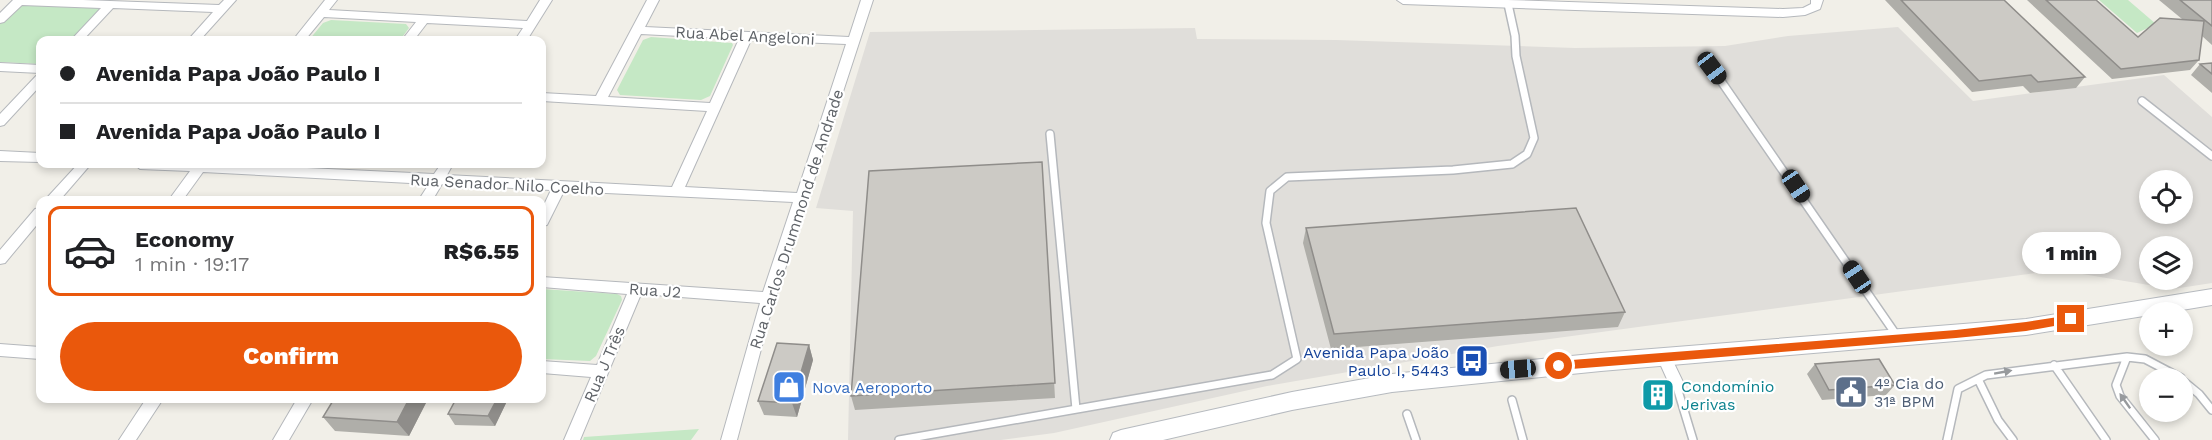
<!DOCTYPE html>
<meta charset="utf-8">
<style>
body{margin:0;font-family:"Work Sans",sans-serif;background:#f2f2f2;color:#202124;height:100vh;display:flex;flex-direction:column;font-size:22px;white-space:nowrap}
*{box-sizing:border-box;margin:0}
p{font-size:20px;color:#757577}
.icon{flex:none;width:33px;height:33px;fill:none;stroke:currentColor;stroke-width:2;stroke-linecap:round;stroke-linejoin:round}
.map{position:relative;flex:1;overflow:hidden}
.drawer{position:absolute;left:36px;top:196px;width:510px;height:207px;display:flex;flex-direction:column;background:#fff;border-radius:12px;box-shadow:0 3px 9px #0003}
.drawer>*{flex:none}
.top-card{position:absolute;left:36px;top:36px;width:510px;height:132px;border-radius:12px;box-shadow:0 3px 9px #0003;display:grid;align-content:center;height:132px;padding:0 24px;background:#fff}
.tools{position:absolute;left:2139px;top:170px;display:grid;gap:12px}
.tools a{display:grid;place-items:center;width:54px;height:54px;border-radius:50%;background:#fff;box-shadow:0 3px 9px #0003;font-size:30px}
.end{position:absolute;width:27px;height:27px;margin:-14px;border:8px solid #ea580c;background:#fff;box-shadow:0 0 0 3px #fff}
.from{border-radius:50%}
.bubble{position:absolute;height:42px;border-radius:21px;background:#fff;box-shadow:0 3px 9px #0003;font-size:20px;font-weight:800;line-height:42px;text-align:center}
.car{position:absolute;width:18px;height:36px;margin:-18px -9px;border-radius:8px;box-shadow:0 0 4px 2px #0007;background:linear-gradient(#222 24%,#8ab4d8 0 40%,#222 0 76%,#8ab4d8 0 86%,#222 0)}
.top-card b{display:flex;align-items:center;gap:21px;height:57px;font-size:22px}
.top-card b+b{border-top:2px solid #e0e0e0}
.top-card i{width:15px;height:15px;background:#202124}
ul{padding:10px 0 0;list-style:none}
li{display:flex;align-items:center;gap:18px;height:90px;margin:0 12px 9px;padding:0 12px;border:3px solid transparent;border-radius:12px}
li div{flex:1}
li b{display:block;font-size:22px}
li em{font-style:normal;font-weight:800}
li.active{border-color:#ea580c}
li>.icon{width:54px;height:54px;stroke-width:1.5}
.action{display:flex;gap:12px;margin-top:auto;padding:12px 24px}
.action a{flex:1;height:69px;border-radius:36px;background:#ea580c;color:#fff;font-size:24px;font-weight:800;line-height:69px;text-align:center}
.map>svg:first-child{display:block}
.industrial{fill:#e0deda;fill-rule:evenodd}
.green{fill:#c5e8c5}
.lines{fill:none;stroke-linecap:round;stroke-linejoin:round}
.service-casing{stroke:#b5b8bc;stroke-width:10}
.minor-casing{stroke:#b5b8bc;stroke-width:2}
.secondary-casing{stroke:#b6babf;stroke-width:2}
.service{stroke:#fff;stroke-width:7}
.minor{fill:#fff;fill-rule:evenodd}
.secondary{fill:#fff;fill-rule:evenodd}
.wall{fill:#afaea9}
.shaded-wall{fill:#8f8d8a}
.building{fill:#cccac5;stroke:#8f8d8a;stroke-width:1.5}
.oneway{fill:#979a9d}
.route{fill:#ea580c}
.labels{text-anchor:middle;stroke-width:4.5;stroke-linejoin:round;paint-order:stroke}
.street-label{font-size:16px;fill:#5f6368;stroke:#fff}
.transit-label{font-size:16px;fill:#164399;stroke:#fff;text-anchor:end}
.service-label{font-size:16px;fill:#4e5e75;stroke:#fff;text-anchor:start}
.culture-label{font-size:16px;fill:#0d838f;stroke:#fff;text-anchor:start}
.shop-label{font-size:16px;fill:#366cbe;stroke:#fff;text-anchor:start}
</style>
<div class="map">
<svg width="2212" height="440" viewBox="0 0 2212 440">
<rect width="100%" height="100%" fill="#f1efe8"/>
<path class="industrial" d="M1898,27L1973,101L2164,75L2212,117V283L2173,289L2058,270L1498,346L1267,386L1054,433L1001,440H848L853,211L816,208L870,32L1195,28L1197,39L1336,40L1575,48L1725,46L1788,36ZM2150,180H2182V213H2150ZM2150,246H2182V279H2150Z"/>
<path class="green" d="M2099,0H2128L2156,24L2137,33Z
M24,5L97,8L100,9L72,40H40V64L0,62V22L19,6Z
M331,20L406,24L409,28L400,40H309L323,23Z
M651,37L732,43L733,45L710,96L701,100L620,95L617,90L643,40Z
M542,289L617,294L621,296L622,300L596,356L590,361L542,359Z
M699,429L691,440H583L584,437Z"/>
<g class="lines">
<g class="service-casing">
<path id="service" d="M1712,68L1897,336
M2142,101L2212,156
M1050,134L1076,409
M2127,357L2116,385L2120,396L2155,440
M2054,365L2106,440
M1978,379L1998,420L2013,440
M2182,380L2199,394L2212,410
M1676,384L1693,440
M1512,400L1523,440
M1407,414L1416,440
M899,440L1272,375L1297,359L1266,223L1270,191L1287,177L1453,170L1512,164L1527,154L1534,138L1516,56L1515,36L1508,4
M1947,440L1958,389L1986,375L2127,357L2145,359L2181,378"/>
</g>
<g class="minor-casing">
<path id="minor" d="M13,0H83L219,5L224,0H236L200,40H188L213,12L113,8L83,40H71L101,8L22,5L4,22L0,23V13Z
M325,0H337L329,10L527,21L540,0H552L527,40H515L523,28L427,23L414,40H402L416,22L324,17L305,40H293Z
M647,0H659L645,27L849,37L861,0H873L770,315L737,440H721L760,303L641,294L580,440H564L591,377L542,373V361L597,365L627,294L542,287V277L763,292L793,202L564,191L547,225L542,226V209L551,190L442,184L432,201H418L429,184L203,172L182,201H168L190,171L140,169L134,164H221L434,174L441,164H453L447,175L672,187L707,111L542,101V93L596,96ZM641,34L739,39L710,103L608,97ZM751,40L846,44L797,193L685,187Z
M1397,0H1507L1783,9L1803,8L1811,4V0H1823L1820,9L1805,15L1783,17L1403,4Z
M0,63L40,65V73L0,71Z
M40,75V86L4,125L0,126V114L36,76Z
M0,151L40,153V162L0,161Z
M78,164H91L59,201H44Z
M40,208V221L5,263L0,264V250L35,209Z
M0,344L40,347V359L0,356Z
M1664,351L1669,353L1671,357L1684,384L1681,388L1676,390L1671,388L1657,357L1659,353Z
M146,399H163L136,440H119Z
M297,399H313L289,440H273Z"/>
</g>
<g class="secondary-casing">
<path id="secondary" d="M2212,289V305L2170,312H2150V315L2026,335L1601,371L1392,392L1292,410L1163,440H1110L1113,433L1121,430L1292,392L1392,374L1601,353L2026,319Z"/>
</g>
<use href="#service" class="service"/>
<use href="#minor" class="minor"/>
<use href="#secondary" class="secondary"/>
</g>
<path class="wall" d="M1885,0H2004L2085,77L2076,88L2030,93L2023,86L1972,92Z
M2027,0H2096L2138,37L2182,19L2159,0H2212V45L2202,36L2199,60L2190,70L2112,79Z
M2212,63V93L2191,75L2200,64Z
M1042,162L1055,398L855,410L851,396Z
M1306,228L1625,312L1618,327L1331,349L1303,243Z
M809,345L813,360L797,417L764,415L758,401Z
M1815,364L1895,385L1886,395L1822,400L1807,374Z
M334,399H428L409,436L335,431L323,417Z
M508,399L495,426L455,425L448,414Z"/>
<path class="shaded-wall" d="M809,345L813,360L797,417L792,403Z
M409,399H428L409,436L397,422Z
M497,399H508L495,426L488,416Z"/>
<path class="building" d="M1901,0H2004L2085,77L2038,82L2031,75L1979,81Z
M2046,0H2096L2138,37L2160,18L2204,21L2199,60L2121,69Z
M2180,0H2212V26Z
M2212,63V74L2200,64Z
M1042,162L1055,383L851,396L869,171Z
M1576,208L1625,312L1334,334L1306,228Z
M777,343L809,345L792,403L758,401Z
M1879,359L1895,385L1829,390L1815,364Z
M334,399H409L397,422L323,417Z
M456,399H497L488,416L448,414Z"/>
<defs><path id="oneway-solid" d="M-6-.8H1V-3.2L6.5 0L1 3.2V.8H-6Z" transform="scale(1.5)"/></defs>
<g class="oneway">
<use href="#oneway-solid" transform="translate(2003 372) rotate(-10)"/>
<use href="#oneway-solid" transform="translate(2125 401) rotate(-125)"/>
</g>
<path class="route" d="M2071,315L2076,319L2071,323L2026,331L1956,338L1559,370L1554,366L1559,361L1956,330L2026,322Z"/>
<defs>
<g id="bus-square" transform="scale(1.725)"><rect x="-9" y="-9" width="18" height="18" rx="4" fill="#1a4fb4" stroke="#fff"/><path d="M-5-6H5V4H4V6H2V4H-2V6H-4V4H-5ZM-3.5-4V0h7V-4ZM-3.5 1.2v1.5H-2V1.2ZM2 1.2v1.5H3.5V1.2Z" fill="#fff"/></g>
<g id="shop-square" transform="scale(1.725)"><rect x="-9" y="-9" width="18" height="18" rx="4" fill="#3f7fe0" stroke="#fff"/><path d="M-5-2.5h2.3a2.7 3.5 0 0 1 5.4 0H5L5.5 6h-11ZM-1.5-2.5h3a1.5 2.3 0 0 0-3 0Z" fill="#fff"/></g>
<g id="civic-square" transform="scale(1.725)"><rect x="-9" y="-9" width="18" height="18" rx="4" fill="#5c6f8a" stroke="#fff"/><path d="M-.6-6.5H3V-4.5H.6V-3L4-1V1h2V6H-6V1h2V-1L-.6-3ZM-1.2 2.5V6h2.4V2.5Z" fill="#fff"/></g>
<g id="building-square" transform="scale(1.725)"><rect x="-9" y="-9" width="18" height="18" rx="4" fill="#0f9aa8" stroke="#fff"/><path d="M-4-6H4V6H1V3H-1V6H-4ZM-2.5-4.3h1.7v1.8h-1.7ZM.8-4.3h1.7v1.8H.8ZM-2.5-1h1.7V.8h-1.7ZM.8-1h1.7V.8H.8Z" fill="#fff"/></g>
</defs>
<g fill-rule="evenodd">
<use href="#bus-square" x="1472" y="361"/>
<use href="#shop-square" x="789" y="387"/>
<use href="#civic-square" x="1851" y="392"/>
<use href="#building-square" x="1658" y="395"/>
</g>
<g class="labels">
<g class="street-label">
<text transform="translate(745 35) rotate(3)" y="6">Rua Abel Angeloni</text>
<text transform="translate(507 184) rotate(3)" y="6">Rua Senador Nilo Coelho</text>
<text transform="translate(796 219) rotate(-72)" y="6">Rua Carlos Drummond de Andrade</text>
<text transform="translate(655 290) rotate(4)" y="6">Rua J2</text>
<text transform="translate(604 364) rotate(-67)" y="6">Rua J Três</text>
</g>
<g class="transit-label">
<text x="1449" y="358">Avenida Papa João<tspan x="1449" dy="18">Paulo I, 5443</tspan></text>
</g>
<g class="service-label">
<text x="1874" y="389">4º Cia do<tspan x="1874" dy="18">31ª BPM</tspan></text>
</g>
<g class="culture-label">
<text x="1681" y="392">Condomínio<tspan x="1681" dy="18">Jerivas</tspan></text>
</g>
<g class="shop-label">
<text x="812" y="393">Nova Aeroporto</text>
</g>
</g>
</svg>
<div class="tools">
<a><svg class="icon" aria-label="locate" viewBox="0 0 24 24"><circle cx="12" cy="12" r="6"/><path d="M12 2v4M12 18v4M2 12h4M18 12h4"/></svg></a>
<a><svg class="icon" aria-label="layers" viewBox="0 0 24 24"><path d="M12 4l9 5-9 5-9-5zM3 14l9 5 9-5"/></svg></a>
<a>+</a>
<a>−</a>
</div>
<i class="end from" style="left:1559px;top:366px"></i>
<i class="end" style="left:2071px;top:319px"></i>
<div class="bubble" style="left:2022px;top:232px;width:99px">1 min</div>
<i class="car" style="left:1712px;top:68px;rotate:143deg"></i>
<i class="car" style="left:1796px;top:186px;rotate:146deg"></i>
<i class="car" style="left:1857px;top:277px;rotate:326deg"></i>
<i class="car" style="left:1518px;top:369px;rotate:265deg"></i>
<div class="top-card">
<b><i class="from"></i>Avenida Papa João Paulo I</b>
<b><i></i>Avenida Papa João Paulo I</b>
</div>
<section class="drawer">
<ul>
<li class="active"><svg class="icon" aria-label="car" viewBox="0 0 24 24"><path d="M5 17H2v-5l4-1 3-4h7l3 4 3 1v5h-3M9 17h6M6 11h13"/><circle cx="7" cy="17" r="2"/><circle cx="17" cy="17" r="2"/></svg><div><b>Economy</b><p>1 min · 19:17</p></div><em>R$6.55</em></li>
</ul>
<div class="action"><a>Confirm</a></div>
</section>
</div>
